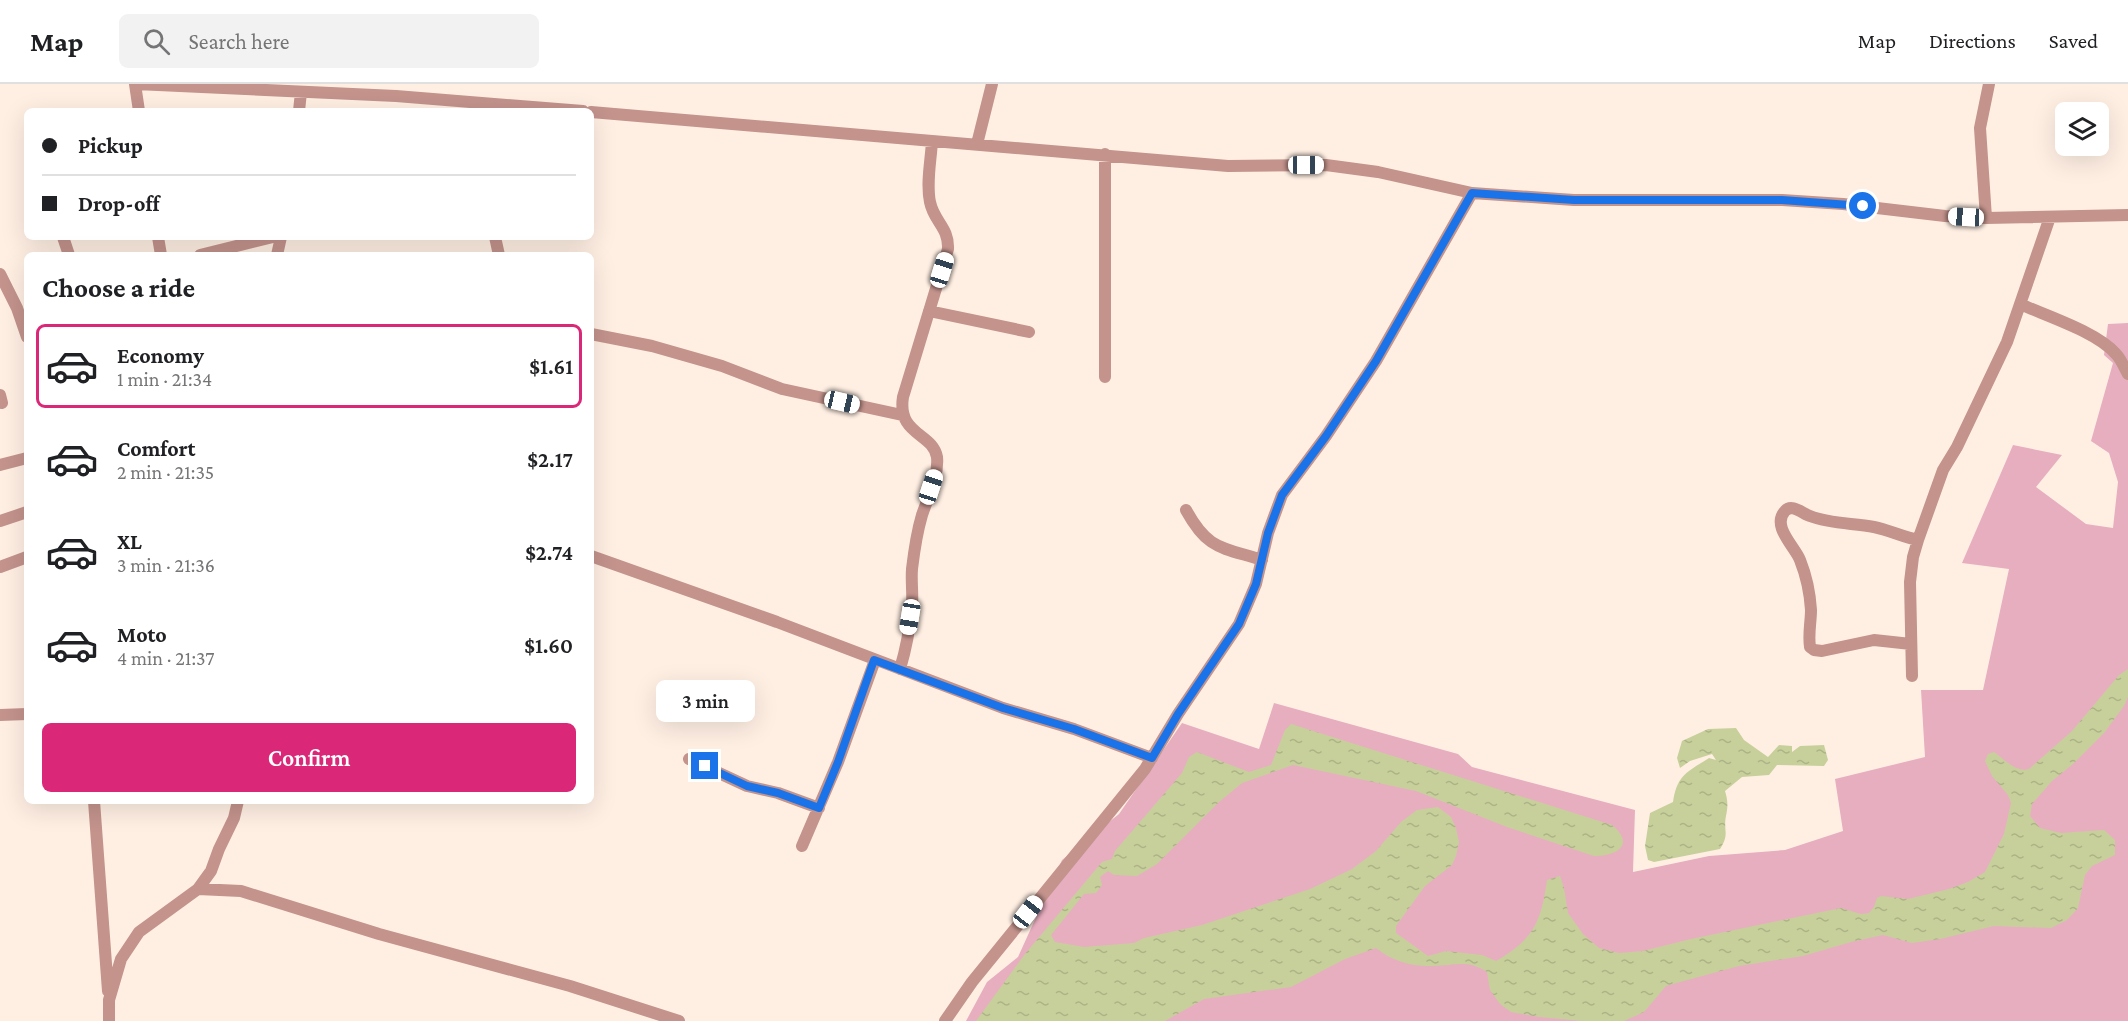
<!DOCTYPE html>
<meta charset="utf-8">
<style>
body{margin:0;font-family:"Crimson Pro",serif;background:#f2f2f2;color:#202124;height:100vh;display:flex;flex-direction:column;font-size:22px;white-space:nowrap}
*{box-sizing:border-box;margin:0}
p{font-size:20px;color:#757577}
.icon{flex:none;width:33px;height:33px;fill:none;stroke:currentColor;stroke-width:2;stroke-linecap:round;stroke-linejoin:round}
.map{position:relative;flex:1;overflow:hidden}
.drawer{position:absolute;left:24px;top:168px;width:570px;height:552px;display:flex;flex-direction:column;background:#fff;border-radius:9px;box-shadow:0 6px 24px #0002}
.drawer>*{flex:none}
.banner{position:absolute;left:24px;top:24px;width:570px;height:132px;border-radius:9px;box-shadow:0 6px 24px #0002;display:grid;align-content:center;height:132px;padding:0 18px;background:#fff}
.controls{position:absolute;left:2055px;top:18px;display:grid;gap:12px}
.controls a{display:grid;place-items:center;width:54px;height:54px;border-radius:9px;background:#fff;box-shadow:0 6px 24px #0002;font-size:30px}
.end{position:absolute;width:27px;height:27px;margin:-14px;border:8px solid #1a73e8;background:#fff;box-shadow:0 0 0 3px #fff}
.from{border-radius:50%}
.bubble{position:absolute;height:42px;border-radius:9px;background:#fff;box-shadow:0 6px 24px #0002;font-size:20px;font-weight:600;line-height:42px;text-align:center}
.car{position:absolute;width:18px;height:36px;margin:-18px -9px;border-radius:8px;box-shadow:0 0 4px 2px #0007;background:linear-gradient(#fff 24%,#345 0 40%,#fff 0 76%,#345 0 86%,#fff 0)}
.banner b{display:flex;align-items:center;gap:21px;height:57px;font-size:22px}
.banner b+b{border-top:2px solid #e0e0e0}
.banner i{width:15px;height:15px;background:#202124}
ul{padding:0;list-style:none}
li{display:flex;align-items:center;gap:18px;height:84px;margin:0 12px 9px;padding:0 6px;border:3px solid transparent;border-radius:9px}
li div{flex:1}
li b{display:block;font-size:22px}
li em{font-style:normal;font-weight:600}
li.on{border-color:#db2777}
li>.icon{width:54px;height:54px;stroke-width:1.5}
h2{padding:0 18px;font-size:27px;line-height:72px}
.action{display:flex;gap:12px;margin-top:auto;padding:12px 18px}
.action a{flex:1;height:69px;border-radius:9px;background:#db2777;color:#fff;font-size:24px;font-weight:600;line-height:69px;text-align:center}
header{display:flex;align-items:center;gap:36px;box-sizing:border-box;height:84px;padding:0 30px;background:#fff;border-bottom:2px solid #e0e0e0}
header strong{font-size:28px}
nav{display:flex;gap:33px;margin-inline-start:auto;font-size:21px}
.search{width:420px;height:54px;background:#f2f2f2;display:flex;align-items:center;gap:15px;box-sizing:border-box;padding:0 21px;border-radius:9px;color:#757577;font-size:22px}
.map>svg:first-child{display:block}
.green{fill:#e7aebf}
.water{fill:url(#water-ripples)}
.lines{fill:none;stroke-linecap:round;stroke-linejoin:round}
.minor{stroke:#c3938c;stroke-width:12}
.route{stroke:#1a73e8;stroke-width:8}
</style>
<header>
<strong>Map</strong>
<div class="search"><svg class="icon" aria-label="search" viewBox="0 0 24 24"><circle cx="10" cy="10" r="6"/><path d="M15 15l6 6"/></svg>Search here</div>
<nav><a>Map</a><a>Directions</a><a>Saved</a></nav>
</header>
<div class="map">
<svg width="2128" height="937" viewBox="0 0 2128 937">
<defs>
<pattern id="water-ripples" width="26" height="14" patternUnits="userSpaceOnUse" patternTransform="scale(1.5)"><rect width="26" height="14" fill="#c7d09b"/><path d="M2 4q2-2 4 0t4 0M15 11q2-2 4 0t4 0" fill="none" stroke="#acb386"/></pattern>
</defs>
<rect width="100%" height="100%" fill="#ffefe3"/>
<path class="green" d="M2128,239V937H966L987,898L1018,873L1062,776L1119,730L1182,639L1259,665L1274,619L1458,670L1472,683L1635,726L1633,788L1709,772L1785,766L1843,747L1835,695L1925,673L1921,606H1983L2009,485L1962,479L2013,361L2062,371L2036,403L2086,440L2113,444L2118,398L2109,369L2091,357L2113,279L2104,271L2108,240Z"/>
<path class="water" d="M2128,585V613L2124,622L2104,649L2073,680L2052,697L2032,720L2030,732L2040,744L2061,749L2104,746L2115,756V771L2092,782L2085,791L2078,824L2067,836L2051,844L1994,842L1940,855L1912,859L1883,851L1851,858L1803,872L1739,882L1680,898L1666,902L1644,928L1624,937H1583L1539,933L1511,928L1500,920L1490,906L1487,888C1467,875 1455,882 1433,882C1412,883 1392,877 1376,864L1345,875L1291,903L1204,915L1165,937H976L1025,870L1102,778L1112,775L1115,767L1182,689L1189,673L1197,668L1249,688L1271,681L1285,646L1291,640L1612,741C1635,760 1618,772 1594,772L1507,743L1416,707L1293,681L1242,699L1219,718L1157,780L1137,792L1114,791L1108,787L1100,793L1102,801L1096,809L1084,810L1051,851L1055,858L1084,863L1134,859L1144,854L1202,841L1310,805L1352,785L1376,767L1401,738L1417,726L1438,723L1451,733L1456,744L1459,758L1456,772L1452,781L1425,802L1396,842V849L1428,872L1446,867L1482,871L1496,877C1534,855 1541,838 1547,796L1560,792L1564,804L1568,829L1583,850L1599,864L1619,869L1643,867L1691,855L1841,824L1861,830L1869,829L1874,823L1877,814L1881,812L1908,815L1949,805L1968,798L1985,788L2004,750L2011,719L2008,711L1992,692L1985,677L1988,670L1994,668C2004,675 2016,689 2029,685L2072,647L2119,591Z
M1736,644L1744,656L1768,673L1779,661L1792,662V668L1800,662L1824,661L1828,676L1824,682L1777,681L1769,691L1742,693L1725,707C1728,717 1728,722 1726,732C1723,747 1730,750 1720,765L1654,778L1648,776L1645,762L1650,729L1673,718C1677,691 1687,688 1709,674L1716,676L1712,670L1690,677L1680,684L1677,674L1682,657L1708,645Z"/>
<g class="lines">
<path class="minor" d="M135,0L139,27
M136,0L396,12L583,27
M299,27L301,8
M591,28L1228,82L1326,81L1378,88L1472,109L1574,116H1782L1843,120L1945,132L1986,134L2128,131
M977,60L992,0
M1986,134L1980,44L1989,0
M63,153L69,171
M158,153L161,171
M495,153L499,171
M200,171L273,153
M277,171L281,153
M0,190L17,224L27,253
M2020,220C2047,232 2097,248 2116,270C2121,275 2124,283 2128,290
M929,227L1029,248
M591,250L652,262L722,282L782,305L902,331
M1105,293V70
M0,311L2,319
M0,381L27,374
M1186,426C1208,466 1221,463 1262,476
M0,437L27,428
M591,472L777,538L1003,624L1074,645L1152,674
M0,483L27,473
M1911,560L1874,556L1822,567L1814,566L1810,563C1808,550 1811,538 1811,526C1810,510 1806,491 1800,476C1795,463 1771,442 1785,427C1792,419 1803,430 1810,432C1830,440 1853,439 1874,443C1889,446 1903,453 1918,456
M900,585C906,565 910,543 912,522C913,510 911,497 912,485C914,468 917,448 922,431C928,413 939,392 937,373C933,349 897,351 903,313L948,165C949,143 934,138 930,118C926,99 931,76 932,57
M1912,592L1910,498L1913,473L1918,456L1943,386L1957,363L2007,258L2050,133
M0,631L27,630
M689,675L747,702L778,709L819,724
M94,717L108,907
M802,762L838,678L875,576
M198,805L211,787L219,765L234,734L238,717
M109,937V916L121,875L139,848L198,805L241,807L379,850L570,902L679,937
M945,937L972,898L1145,685L1178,630L1239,540L1256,500L1268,449L1282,411L1326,352L1376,277L1472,109"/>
</g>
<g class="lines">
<path class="route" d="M705,682L747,702L778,709L819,724L838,678L874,576L1003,624L1074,645L1152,674L1178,630L1239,540L1256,500L1268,449L1282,411L1326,352L1376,277L1472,109L1574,116H1782L1863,122"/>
</g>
</svg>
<div class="controls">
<a><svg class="icon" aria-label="layers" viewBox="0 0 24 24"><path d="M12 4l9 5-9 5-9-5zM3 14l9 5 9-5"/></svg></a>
</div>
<i class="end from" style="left:1863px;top:122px"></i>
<i class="end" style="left:705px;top:682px"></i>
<div class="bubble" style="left:656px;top:596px;width:99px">3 min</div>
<i class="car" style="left:1306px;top:81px;rotate:90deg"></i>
<i class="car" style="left:1966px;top:133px;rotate:273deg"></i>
<i class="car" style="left:942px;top:186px;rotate:17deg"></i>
<i class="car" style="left:842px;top:318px;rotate:103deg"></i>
<i class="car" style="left:931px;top:403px;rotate:18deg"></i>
<i class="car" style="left:910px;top:533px;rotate:189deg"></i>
<i class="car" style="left:1028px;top:828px;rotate:38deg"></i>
<div class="banner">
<b><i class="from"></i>Pickup</b>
<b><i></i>Drop-off</b>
</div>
<section class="drawer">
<h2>Choose a ride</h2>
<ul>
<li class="on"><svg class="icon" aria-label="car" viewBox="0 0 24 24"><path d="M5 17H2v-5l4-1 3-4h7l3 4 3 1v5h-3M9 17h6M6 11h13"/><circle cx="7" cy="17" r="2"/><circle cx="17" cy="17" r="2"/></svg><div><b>Economy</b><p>1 min · 21:34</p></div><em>$1.61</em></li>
<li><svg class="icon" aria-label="car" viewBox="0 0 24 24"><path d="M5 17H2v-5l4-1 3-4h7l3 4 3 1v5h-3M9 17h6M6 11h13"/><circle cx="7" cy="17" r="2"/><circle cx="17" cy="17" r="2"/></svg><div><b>Comfort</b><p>2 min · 21:35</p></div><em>$2.17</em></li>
<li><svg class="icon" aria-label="car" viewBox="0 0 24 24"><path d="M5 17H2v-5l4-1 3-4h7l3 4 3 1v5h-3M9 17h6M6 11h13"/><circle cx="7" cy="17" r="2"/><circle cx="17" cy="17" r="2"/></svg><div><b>XL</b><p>3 min · 21:36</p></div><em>$2.74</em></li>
<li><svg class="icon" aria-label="car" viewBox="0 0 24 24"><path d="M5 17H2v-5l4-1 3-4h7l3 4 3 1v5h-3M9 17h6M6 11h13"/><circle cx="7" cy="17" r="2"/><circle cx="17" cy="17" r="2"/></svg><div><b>Moto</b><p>4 min · 21:37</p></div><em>$1.60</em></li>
</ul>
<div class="action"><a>Confirm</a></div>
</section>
</div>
